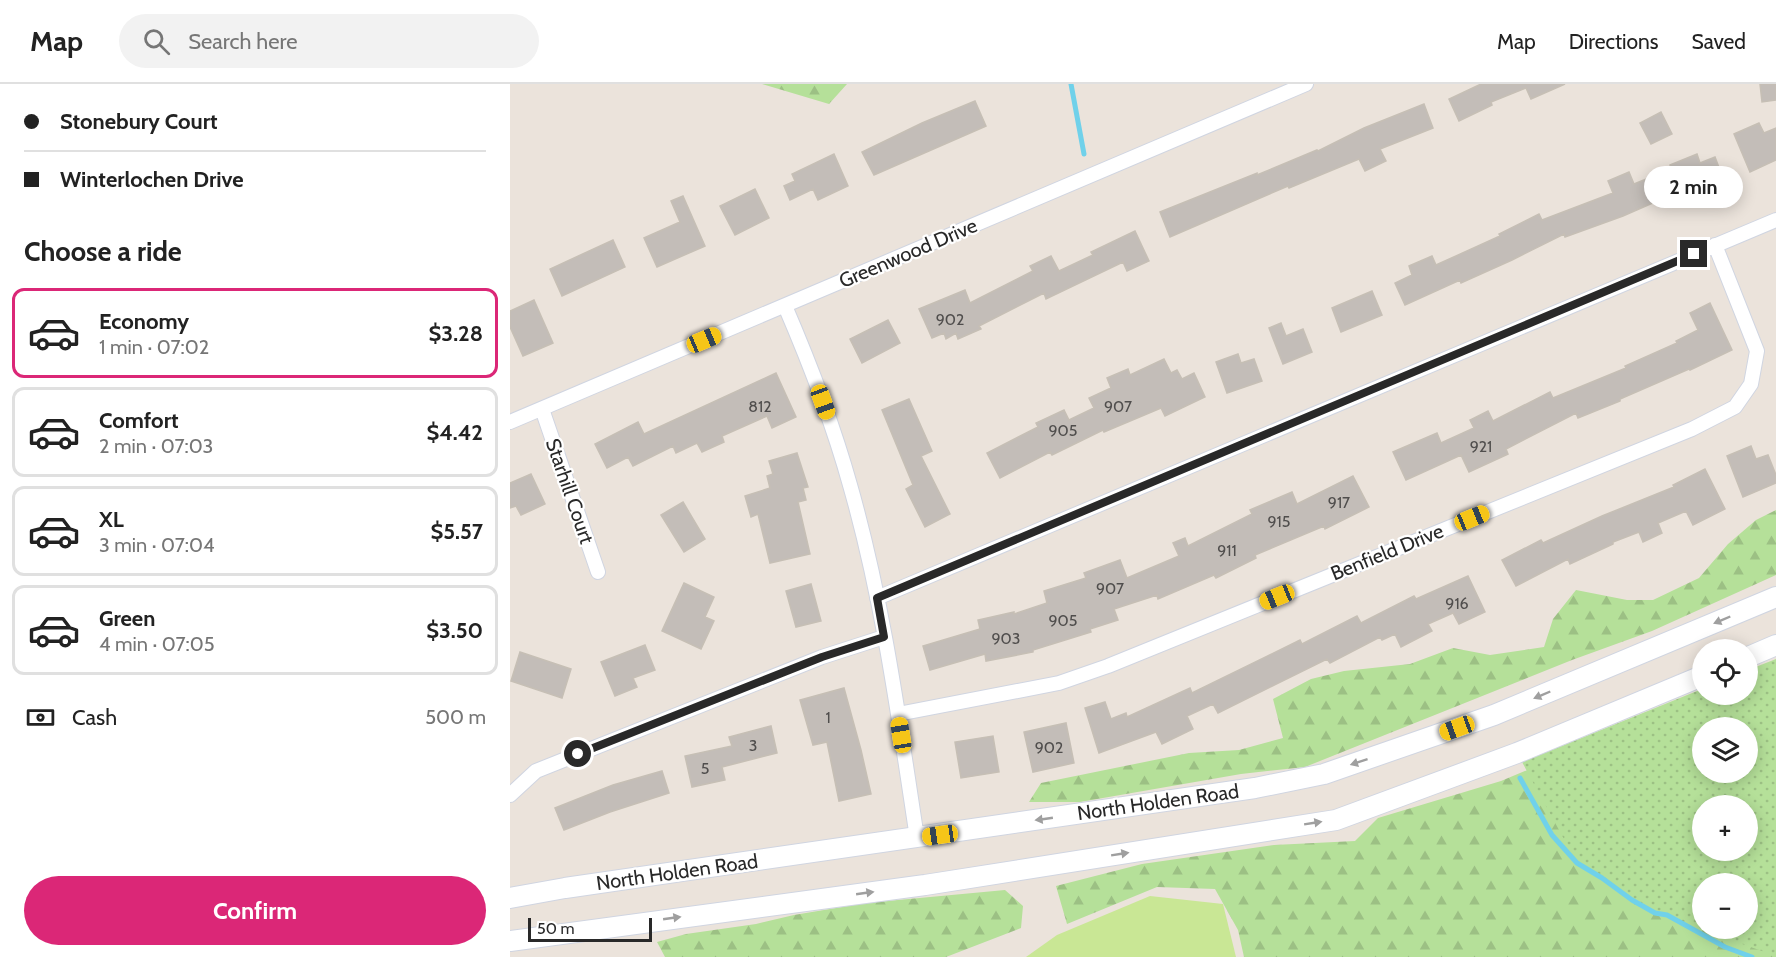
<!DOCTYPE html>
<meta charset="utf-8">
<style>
body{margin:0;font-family:Cabin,sans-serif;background:#f2f2f2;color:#222;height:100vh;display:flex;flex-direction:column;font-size:22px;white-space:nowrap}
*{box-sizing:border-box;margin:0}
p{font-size:20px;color:#767676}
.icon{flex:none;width:33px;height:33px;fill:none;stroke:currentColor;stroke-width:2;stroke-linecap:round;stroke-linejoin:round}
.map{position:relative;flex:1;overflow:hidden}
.drawer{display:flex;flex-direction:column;background:#fff;width:510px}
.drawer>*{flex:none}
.banner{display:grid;align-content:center;height:132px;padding:0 24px;background:#fff}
.fabs{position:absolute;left:1182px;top:555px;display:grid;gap:12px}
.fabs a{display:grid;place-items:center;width:66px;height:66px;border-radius:50%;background:#fff;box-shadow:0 3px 15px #0003;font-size:30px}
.scale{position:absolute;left:18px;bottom:15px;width:124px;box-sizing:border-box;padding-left:6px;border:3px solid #292929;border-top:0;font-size:16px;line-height:21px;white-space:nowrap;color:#292929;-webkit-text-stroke:4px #fff;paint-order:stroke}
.end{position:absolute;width:27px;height:27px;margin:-14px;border:8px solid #292929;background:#fff;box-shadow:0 0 0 3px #fff}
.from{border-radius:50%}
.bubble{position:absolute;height:42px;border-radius:21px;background:#fff;box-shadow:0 3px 15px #0003;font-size:20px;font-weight:700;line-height:42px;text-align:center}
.car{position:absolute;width:18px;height:36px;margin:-18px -9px;border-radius:8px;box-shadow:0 0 4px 2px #0007;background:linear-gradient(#f5c518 24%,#345 0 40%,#f5c518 0 76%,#345 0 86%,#f5c518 0)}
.banner b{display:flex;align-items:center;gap:21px;height:57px;font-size:22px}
.banner b+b{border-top:2px solid #e0e0e0}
.banner i{width:15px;height:15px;background:#222}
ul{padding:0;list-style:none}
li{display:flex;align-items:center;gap:18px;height:90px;margin:0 12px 9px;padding:0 12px;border:3px solid #e0e0e0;border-radius:12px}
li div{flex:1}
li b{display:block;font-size:22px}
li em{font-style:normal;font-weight:700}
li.active{border-color:#db2777}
li>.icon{width:54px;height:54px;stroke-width:1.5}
h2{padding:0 24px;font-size:27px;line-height:72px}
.pay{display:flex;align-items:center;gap:15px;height:66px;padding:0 24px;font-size:22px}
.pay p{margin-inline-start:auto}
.button{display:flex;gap:12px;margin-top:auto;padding:12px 24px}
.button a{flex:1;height:69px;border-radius:36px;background:#db2777;color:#fff;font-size:24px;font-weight:700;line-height:69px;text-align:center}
header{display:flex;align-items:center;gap:36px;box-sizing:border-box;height:84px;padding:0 30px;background:#fff;border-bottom:2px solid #e0e0e0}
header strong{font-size:28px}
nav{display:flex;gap:33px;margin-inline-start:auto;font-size:21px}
.search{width:420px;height:54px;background:#f2f2f2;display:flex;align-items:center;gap:15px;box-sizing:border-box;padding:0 21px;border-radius:33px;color:#767676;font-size:22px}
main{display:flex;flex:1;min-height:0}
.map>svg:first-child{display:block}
.forest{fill:url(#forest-firs)}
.park{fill:url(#park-dots);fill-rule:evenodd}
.pitch{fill:#c9e795}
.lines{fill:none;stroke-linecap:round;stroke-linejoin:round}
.stream{stroke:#70d1ea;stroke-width:5}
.building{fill:#c3bdb8;stroke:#c6bfb5;stroke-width:1.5}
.minor-casing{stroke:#d0d5e1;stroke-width:16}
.secondary-casing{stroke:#d0d5e1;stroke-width:22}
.minor{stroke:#fff;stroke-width:14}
.secondary{stroke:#fff;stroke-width:20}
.oneway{fill:#9f9f9f}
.route{stroke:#292929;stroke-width:8}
.labels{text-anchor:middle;stroke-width:4.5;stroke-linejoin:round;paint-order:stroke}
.number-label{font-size:16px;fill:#504e4d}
.street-label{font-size:20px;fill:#292929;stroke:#fff}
</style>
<header>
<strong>Map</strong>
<div class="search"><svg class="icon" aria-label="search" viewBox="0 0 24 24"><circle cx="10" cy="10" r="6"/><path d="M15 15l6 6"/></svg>Search here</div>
<nav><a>Map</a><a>Directions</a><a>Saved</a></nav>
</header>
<main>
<section class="drawer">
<div class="banner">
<b><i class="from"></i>Stonebury Court</b>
<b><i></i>Winterlochen Drive</b>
</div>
<h2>Choose a ride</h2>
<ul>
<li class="active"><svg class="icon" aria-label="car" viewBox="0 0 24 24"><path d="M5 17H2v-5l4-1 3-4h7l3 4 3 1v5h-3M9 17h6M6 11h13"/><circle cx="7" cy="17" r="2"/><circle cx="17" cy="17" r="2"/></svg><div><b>Economy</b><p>1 min · 07:02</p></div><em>$3.28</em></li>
<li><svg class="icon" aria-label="car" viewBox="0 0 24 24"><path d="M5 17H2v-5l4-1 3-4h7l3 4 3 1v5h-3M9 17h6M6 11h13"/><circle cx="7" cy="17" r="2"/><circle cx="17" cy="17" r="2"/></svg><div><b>Comfort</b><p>2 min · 07:03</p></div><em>$4.42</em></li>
<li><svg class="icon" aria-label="car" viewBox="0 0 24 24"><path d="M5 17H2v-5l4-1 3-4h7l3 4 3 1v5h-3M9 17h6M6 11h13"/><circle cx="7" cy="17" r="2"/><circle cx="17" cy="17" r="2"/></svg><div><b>XL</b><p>3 min · 07:04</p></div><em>$5.57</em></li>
<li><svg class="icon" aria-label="car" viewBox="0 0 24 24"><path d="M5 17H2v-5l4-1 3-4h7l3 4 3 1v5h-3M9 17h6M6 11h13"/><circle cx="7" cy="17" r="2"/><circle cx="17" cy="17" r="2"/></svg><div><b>Green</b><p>4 min · 07:05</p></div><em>$3.50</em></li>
</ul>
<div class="pay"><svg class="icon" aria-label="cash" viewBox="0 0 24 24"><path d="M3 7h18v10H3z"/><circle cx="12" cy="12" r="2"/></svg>Cash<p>500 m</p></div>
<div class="button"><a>Confirm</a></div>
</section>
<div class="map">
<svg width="1266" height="873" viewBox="0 0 1266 873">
<defs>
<pattern id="forest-firs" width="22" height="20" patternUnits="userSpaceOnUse" patternTransform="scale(1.5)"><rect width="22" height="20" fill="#b5e099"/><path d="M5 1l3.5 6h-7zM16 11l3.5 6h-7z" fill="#9cc084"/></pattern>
<pattern id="park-dots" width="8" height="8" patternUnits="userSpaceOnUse" patternTransform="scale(1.5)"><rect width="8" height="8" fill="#b5e099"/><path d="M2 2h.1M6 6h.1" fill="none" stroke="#9cc084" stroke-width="1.8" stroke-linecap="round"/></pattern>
</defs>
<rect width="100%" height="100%" fill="#ebe3db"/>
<path class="forest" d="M252,0H337L319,20Z
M1266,426V491L1142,547L1062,576L795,683L731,690L570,718H519L531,699L679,669L729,666L773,654L763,615L801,595L834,587L900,580L943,564L980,571L1034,563L1043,535L1066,506L1117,516H1143L1189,494L1218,460L1246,436Z
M1101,651L1192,800V844H1238L1266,824V873H734L728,846L705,805L647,803L557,840L546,802L632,780L764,761L845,757L868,734L991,697Z
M495,806L513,822L511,844L436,873H155L147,858L176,850L246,840L284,831L356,819Z"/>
<path class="park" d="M1266,575V872L1145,829L1067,779L1012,678L1192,605V610H1238V586ZM1192,644H1238V688H1192ZM1192,722H1238V766H1192ZM1192,800H1238V844H1192Z"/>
<path class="pitch" d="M640,812L713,820L726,873H516L547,851Z"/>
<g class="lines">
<path class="stream" d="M561,0L574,70
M1010,694L1042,751L1067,779L1092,794L1122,816L1145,829L1157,831L1215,863L1242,873"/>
</g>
<path class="building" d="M971,0H1055L1021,15L1016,4L981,18L982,21L949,37L939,15Z
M1250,0H1266V16L1252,18Z
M465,17L476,42L364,91L352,68L412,39Z
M914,20L923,44L870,65L876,77L855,87L849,75L779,104L778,102L660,153L650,128L747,89V91L807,66L808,67L854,44Z
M1151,28L1162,50L1141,60L1130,39Z
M1249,39L1254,49L1266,44V76L1240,88L1224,50Z
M324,70L338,102L308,116L303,105L280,116L274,102L285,97L282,90Z
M1187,70L1190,79L1205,73L1213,94L1170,110V107L1113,132L1055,153L1054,150L1002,176L951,199L950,196L895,221L885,199L902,191L899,182L922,172L926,181L990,152L989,150L1029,130L1032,136L1103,109L1098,97L1119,88L1124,100L1161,85L1160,81Z
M245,105L259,134L225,151L210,122Z
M173,112L195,162L147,183L134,154L170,138L161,117Z
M625,147L639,177L617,187L613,178L536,215L534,209L469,242L471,245L448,255L446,249L436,255L434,249L422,254L409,225L455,206L460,219L523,187L520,182L541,172L549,187L583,171L581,168Z
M103,156L115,183L52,212L40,185Z
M862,207L872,231L831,248L822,224Z
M24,216L43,259L13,272L0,243V227Z
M1200,219L1222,266L1180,286L1179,285L1110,315V317L1068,334L1066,329L996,365L998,370L959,388L951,371L896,396L883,368L927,349L931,359L964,344L960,336L978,327L983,337L1040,308L1043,314L1116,284L1115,282L1167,259L1166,257L1188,246L1180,229Z
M378,236L390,259L352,279L340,255Z
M771,239L776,252L793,245L802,268L773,280L759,244Z
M728,270L731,279L744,275L752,297L717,309L706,278Z
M654,275L661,289L667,286L672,295L684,289L695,313L655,332L651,324L594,348L593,346L542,371L540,368L490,394L477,369L528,343L526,339L554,326L559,336L584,324L579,314L601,304L597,294L618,285L620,291Z
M266,289L286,333L262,344L257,332L212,352L214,358L192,368L187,359L166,369L163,362L123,382L118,373L97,384L85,360L128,338L134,350Z
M399,315L422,367L411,372L440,430L415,443L396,405L403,401L372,326Z
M1241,362L1246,375L1258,371L1266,391V399L1233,413L1217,372Z
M287,369L298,403L293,404L296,416L288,418L300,470L260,479L248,430L241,433L235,412L260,404L257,392L263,390L259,377Z
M1195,385L1215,425L1183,441L1176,427L1148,439L1152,449L1133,458L1129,448L1103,458V460L1060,480L1058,475L1006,502L992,476L1031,456L1033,459L1092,432L1164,403L1163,401Z
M21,390L35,420L11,431L6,422L0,424V399Z
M843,392L859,423L815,445L814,442L745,471L746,474L706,494L704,491L648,515L647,511L604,525L608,536L580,545L581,548L523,566V568L476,577L475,570L420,586L413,562L470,545L468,536L504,528V530L537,519L534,507L576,494L574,489L610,476L617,494L669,472L663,459L675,454L678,462L742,430L740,426L782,408L787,420Z
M173,418L195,455L174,468L151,431Z
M958,492L975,528L949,540L943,529L918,540L922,547L891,563L885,550L872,556L870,553L820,579L817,575L708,629L703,620L677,632L683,645L652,660L646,648L589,669L575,624L595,618L601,635L616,629L617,633L680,604L682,609L790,556L792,560L847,532L851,539L904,512L906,515Z
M174,499L204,513L195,533L204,537L191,565L152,547Z
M301,500L311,537L286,543L276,507Z
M135,561L145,586L123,594L127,603L105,612L91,578Z
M10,568L61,585L52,614L1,597Z
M334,604L351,666L361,710L329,717L317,658L303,661L290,616Z
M556,639L564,679L523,688L514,648Z
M261,642L267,669L212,683L215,696L182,703L175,672L222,662L219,653Z
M483,652L489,688L451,694L445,658Z
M152,687L159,709L100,728L54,746L45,724L103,701Z"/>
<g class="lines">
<g class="minor-casing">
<path id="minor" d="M275,222C300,280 323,340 340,401C373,516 389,636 407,754
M32,325L88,488
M0,338L796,0
M367,514L1266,136
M388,630L549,599L598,582L1182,345L1225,323L1241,300L1247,267L1205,161
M0,711L26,687L312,573L374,553"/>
</g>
<g class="secondary-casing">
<path id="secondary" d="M1238,573L1266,561
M0,814L55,804L745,704L814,690L984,631L1266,513
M0,857L415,801L826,736L1007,669L1192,592"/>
</g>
<use href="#minor" class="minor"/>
<use href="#secondary" class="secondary"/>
</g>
<defs><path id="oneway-solid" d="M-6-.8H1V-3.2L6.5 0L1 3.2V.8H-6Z" transform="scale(1.5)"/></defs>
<g class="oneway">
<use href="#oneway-solid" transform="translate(1212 536) rotate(157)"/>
<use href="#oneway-solid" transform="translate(1032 611) rotate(157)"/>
<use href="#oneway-solid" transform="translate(849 678) rotate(162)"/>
<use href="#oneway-solid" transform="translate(534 735) rotate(172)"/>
<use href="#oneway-solid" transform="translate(803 739) rotate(-9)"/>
<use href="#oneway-solid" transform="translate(610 770) rotate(-9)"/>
<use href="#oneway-solid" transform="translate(355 809) rotate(-8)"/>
<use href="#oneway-solid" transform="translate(162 834) rotate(-8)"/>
</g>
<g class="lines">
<path class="route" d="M68,670L312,573L374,553L367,514L1184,170"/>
</g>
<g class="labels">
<g class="number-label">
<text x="440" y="241">902</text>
<text x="250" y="328">812</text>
<text x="608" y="328">907</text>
<text x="553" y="352">905</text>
<text x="971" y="368">921</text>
<text x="829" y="424">917</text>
<text x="769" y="443">915</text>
<text x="717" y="472">911</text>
<text x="600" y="510">907</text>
<text x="947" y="525">916</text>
<text x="553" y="542">905</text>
<text x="496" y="560">903</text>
<text x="318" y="639">1</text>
<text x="243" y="667">3</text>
<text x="539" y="669">902</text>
<text x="195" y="690">5</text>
</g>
<g class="street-label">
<text transform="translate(398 169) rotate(-23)" y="7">Greenwood Drive</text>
<text transform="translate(60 407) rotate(71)" y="7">Starhill Court</text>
<text transform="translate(877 468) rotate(-22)" y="7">Benfield Drive</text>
<text transform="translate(648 718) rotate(-8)" y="7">North Holden Road</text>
<text transform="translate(167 788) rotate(-8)" y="7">North Holden Road</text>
</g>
</g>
</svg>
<div class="fabs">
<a><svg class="icon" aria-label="locate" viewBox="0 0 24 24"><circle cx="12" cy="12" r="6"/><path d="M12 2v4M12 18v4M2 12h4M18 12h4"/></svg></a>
<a><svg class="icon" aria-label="layers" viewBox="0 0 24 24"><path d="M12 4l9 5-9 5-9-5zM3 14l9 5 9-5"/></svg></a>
<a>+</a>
<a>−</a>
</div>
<div class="scale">50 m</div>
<i class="end from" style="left:68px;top:670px"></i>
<i class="end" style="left:1184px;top:170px"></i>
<div class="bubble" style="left:1134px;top:82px;width:99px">2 min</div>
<i class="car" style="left:194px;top:256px;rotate:67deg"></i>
<i class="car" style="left:313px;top:318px;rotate:160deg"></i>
<i class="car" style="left:962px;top:434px;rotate:68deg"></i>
<i class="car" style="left:767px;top:513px;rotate:248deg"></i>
<i class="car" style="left:947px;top:644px;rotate:250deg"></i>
<i class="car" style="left:391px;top:651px;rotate:351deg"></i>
<i class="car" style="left:430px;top:751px;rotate:262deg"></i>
</div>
</main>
